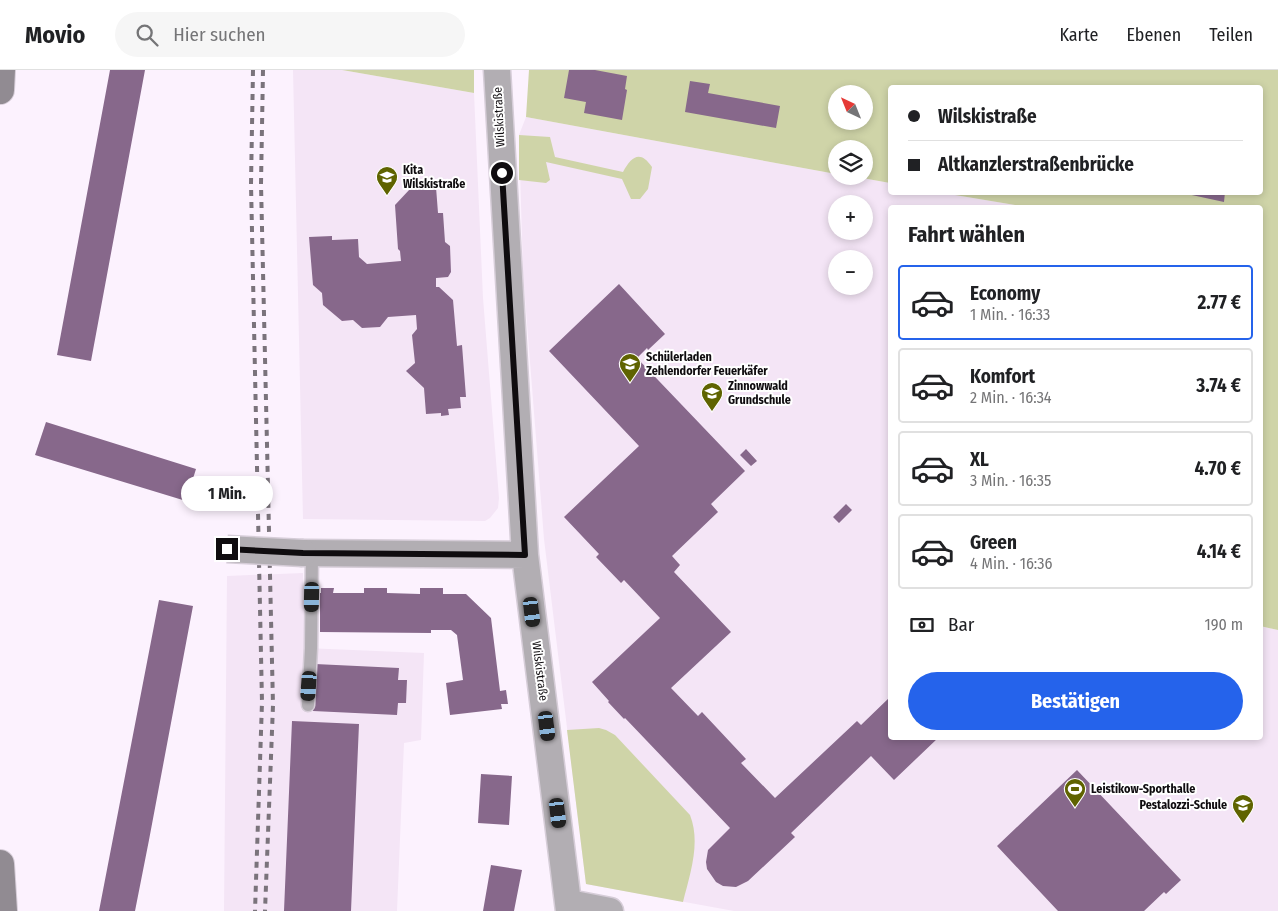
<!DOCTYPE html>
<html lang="de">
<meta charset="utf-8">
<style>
body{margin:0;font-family:"Fira Sans Condensed",sans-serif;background:#f6f6f6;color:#202124;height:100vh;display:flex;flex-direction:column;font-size:19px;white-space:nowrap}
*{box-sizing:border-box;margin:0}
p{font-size:16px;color:#757577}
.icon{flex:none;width:28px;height:28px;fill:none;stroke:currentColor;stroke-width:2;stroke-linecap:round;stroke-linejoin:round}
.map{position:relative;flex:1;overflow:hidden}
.sheet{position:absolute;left:888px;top:135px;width:375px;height:535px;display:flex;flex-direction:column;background:#fff;border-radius:5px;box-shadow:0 2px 8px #0003}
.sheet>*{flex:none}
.hud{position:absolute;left:888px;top:15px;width:375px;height:110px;border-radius:5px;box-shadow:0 2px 8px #0003;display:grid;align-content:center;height:110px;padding:0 20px;background:#fff}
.needle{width:32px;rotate:317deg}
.fabs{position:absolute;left:828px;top:15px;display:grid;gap:10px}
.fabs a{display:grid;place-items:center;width:45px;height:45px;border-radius:50%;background:#fff;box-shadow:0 2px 8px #0003;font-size:25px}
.end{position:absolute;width:22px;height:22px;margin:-11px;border:6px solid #0f0c0f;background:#fff;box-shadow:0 0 0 2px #fff}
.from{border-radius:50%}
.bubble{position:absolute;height:35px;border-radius:18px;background:#fff;box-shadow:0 2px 8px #0003;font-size:16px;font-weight:700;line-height:35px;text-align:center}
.car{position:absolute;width:15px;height:30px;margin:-15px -8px;border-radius:6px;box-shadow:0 0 4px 1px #0007;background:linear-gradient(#222 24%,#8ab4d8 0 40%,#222 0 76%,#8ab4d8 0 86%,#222 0)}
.hud b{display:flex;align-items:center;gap:18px;height:48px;font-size:19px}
.hud b+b{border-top:1px solid #e0e0e0}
.hud i{width:12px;height:12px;background:#202124}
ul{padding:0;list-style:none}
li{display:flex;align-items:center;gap:15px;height:75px;margin:0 10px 8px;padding:0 10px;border:2px solid #e0e0e0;border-radius:5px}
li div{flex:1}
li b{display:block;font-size:19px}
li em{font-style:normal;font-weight:700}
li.selected{border-color:#2563eb}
li>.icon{width:45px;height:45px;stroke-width:1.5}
h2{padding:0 20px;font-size:22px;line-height:60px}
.pay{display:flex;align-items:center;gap:12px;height:55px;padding:0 20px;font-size:19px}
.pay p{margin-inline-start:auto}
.button{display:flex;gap:10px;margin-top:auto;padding:10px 20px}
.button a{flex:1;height:58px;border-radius:30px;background:#2563eb;color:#fff;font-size:20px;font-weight:700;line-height:58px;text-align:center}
header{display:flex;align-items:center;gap:30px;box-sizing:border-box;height:70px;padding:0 25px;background:#fff;border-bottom:1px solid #e0e0e0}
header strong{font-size:24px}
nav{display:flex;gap:28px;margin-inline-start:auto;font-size:18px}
.search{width:350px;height:45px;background:#f6f6f6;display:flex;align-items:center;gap:12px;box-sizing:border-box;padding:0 18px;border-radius:28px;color:#757577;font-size:19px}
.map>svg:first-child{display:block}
.built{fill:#f4e5f6;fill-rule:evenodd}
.green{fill:#cfd4a8;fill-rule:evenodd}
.building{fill:#87688b}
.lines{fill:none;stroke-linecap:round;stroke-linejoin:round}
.lane-casing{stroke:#d6cdd8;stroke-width:15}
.street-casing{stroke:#d6cdd8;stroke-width:29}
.secondary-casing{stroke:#d6cdd8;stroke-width:30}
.lane{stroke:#b2aeb3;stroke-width:12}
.street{stroke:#b2aeb3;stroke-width:26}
.secondary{stroke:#918b92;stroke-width:28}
.rail{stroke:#7a737b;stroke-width:4;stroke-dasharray:6 6;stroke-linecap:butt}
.street-bridge-casing{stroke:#d6cdd8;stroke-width:29;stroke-linecap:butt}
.street-bridge{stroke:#b2aeb3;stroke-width:26}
.route{stroke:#0f0c0f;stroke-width:6}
.labels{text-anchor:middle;stroke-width:4;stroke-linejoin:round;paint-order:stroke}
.street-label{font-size:12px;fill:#0f0c0f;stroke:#fff}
.poi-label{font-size:12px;font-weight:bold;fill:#0f0c0f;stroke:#fff;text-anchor:start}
</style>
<header>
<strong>Movio</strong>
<div class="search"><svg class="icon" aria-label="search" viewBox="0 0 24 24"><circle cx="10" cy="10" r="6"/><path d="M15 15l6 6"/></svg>Hier suchen</div>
<nav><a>Karte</a><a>Ebenen</a><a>Teilen</a></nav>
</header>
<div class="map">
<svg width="1278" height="841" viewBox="0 0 1278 841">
<rect width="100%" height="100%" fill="#fcf2fe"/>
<path class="built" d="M293,0H342L474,23L483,228L499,428L498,438L490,448L485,451L303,449Z
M526,47L836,104V106H851L890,113V122L943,123L1027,137L890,138V668H1260V556L1278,560V841H734L586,814L544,469L523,203L519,65ZM836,134H864V161H836ZM836,189H864V216H836Z
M303,503L305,578L424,583L421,670L404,673L397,841H224L227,506Z"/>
<path class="green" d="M342,0H474V23Z
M529,0H1278V560L1260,556V138L1027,137L943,123L1260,122V18H890V113L851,106H864V79H836V104L526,47ZM836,24H864V51H836Z
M519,65L550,67L555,87L623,102C631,87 640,79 652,97L648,119L640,129H631L622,109L546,92L550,110L546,113L519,110Z
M599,658L606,660L615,665L690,745C701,773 690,804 683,832L586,814L567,660Z"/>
<path class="building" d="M110,0H145L91,291L57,285Z
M569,0H595L627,6L625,19L627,20L622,50L584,43L586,32L564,28Z
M690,11L710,14L708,23L780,36L776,58L685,42Z
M436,117L438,143H443L445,172L450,176L451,202L448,207L436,208V217H439L453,230L457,276L462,275L466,327H460L461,338L448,339L449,345L441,346V343L426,344L424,318L406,301L415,293L412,265L417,259L416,245L388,247L380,257L362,258L353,250L342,251L323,235L322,223L313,215L309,167L332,166V170L358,169L359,187L367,194L401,191L400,181L398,179L395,135L410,119Z
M1178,122H1225L1224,132Z
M619,214L665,264L648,280L647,278L637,288L745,401L711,434L718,442L672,486L680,495L674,502L731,562L671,618L698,646L702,642L746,689L741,693L775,728L857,651L861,655L890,627V668H938L894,710L871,686L791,763L795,767L748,811L736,817L723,816L716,812L707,799L706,792L708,780L730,758L625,648L624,649L608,632L609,631L592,612L660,548L624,510L621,513L596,487L599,484L564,447L639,376L549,281Z
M46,352L196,399L186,431L35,385Z
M746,379L757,391L751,396L740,385Z
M846,434L852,440L839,453L833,447Z
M321,518H334L333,523H364V518H387V523L420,524V518H443V524H466L491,548L500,621L506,620L508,634H501L502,639L450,645L446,613L463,610L457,565L451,560H431V563L320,562V523H321Z
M159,530L193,536L149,770L135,841H99Z
M315,594L399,598L398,610H407L406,633H398L397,645L313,641Z
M292,651L359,654L351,841H284Z
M1077,700L1181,810L1166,824L1164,822L1144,841H1058L997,776Z
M481,704L512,706L509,755L478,753Z
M491,795L522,800L514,841H483Z"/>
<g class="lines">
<g class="lane-casing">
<path id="lane" d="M308,635L311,578L312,483"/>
</g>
<g class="street-casing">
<path id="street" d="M497,0L525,485L569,841
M303,483L525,485
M569,833L610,841"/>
</g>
<g class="secondary-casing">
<path id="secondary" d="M0,20L1,0
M0,794L3,841"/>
</g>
<use href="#lane" class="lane"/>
<use href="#street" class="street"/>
<use href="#secondary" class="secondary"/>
<path class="rail" d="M253,0L251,114L262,632L255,841
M263,0L261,114L273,635L265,841"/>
<g class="street-bridge-casing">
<path id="street-bridge" d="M227,479L303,483"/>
</g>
<use href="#street-bridge" class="street-bridge"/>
</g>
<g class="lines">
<path class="route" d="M227,479L303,483L525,485L502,103"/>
</g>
<defs>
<g id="school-pin" transform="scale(1.125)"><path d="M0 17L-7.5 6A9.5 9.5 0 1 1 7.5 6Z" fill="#5f6300" stroke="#fff"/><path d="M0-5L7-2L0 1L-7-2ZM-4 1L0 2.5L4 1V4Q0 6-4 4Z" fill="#fff"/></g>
<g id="stadium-pin" transform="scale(1.125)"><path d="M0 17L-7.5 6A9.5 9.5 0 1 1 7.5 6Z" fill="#5f6300" stroke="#fff"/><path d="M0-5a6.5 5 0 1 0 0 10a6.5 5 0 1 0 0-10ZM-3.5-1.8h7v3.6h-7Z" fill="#fff"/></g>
</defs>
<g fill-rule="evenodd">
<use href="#school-pin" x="387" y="107"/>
<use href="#school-pin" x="630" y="294"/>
<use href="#school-pin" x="712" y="323"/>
<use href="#stadium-pin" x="1075" y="719"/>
<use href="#school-pin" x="1243" y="735"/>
</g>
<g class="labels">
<g class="street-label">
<text transform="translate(499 47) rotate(-93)" y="4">Wilskistraße</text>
<text transform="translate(540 601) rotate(83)" y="4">Wilskistraße</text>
</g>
<g class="poi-label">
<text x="403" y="104">Kita<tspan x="403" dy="14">Wilskistraße</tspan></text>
<text x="646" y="291">Schülerladen<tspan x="646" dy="14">Zehlendorfer Feuerkäfer</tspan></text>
<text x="728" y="320">Zinnowwald<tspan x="728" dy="14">Grundschule</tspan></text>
<text x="1091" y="723">Leistikow-Sporthalle</text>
<text x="1227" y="739" text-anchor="end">Pestalozzi-Schule</text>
</g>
</g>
</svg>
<div class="fabs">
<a><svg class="needle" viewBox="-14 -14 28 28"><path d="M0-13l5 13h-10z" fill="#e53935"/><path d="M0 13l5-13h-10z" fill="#757577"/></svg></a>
<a><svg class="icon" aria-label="layers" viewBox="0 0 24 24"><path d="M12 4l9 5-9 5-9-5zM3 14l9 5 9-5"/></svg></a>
<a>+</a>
<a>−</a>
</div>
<i class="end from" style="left:502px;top:103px"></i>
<i class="end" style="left:227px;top:479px"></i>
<div class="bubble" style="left:181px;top:406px;width:92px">1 Min.</div>
<i class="car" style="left:312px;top:527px;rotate:181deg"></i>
<i class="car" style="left:532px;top:542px;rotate:173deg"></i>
<i class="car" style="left:309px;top:616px;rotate:184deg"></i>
<i class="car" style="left:547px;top:656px;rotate:173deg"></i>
<i class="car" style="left:558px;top:743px;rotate:173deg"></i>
<div class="hud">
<b><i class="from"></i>Wilskistraße</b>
<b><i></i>Altkanzlerstraßenbrücke</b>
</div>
<section class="sheet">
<h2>Fahrt wählen</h2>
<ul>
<li class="selected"><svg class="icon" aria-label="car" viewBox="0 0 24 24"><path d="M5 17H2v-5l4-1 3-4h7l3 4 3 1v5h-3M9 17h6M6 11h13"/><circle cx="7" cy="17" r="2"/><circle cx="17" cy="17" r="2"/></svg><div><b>Economy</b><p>1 Min. · 16:33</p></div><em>2.77 €</em></li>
<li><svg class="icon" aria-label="car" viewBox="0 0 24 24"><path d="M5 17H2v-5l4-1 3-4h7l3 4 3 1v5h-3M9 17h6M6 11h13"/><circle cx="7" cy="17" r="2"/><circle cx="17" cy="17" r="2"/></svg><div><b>Komfort</b><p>2 Min. · 16:34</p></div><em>3.74 €</em></li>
<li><svg class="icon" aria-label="car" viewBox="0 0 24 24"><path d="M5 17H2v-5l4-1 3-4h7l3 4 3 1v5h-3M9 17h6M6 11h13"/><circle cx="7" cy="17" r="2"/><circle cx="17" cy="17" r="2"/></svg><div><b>XL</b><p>3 Min. · 16:35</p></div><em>4.70 €</em></li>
<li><svg class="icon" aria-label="car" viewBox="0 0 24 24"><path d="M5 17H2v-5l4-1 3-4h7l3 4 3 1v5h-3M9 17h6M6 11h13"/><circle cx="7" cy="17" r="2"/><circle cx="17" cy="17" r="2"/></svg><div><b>Green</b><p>4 Min. · 16:36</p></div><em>4.14 €</em></li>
</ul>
<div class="pay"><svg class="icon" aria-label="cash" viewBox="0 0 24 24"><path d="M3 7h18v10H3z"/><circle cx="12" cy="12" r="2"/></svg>Bar<p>190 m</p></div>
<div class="button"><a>Bestätigen</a></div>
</section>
</div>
